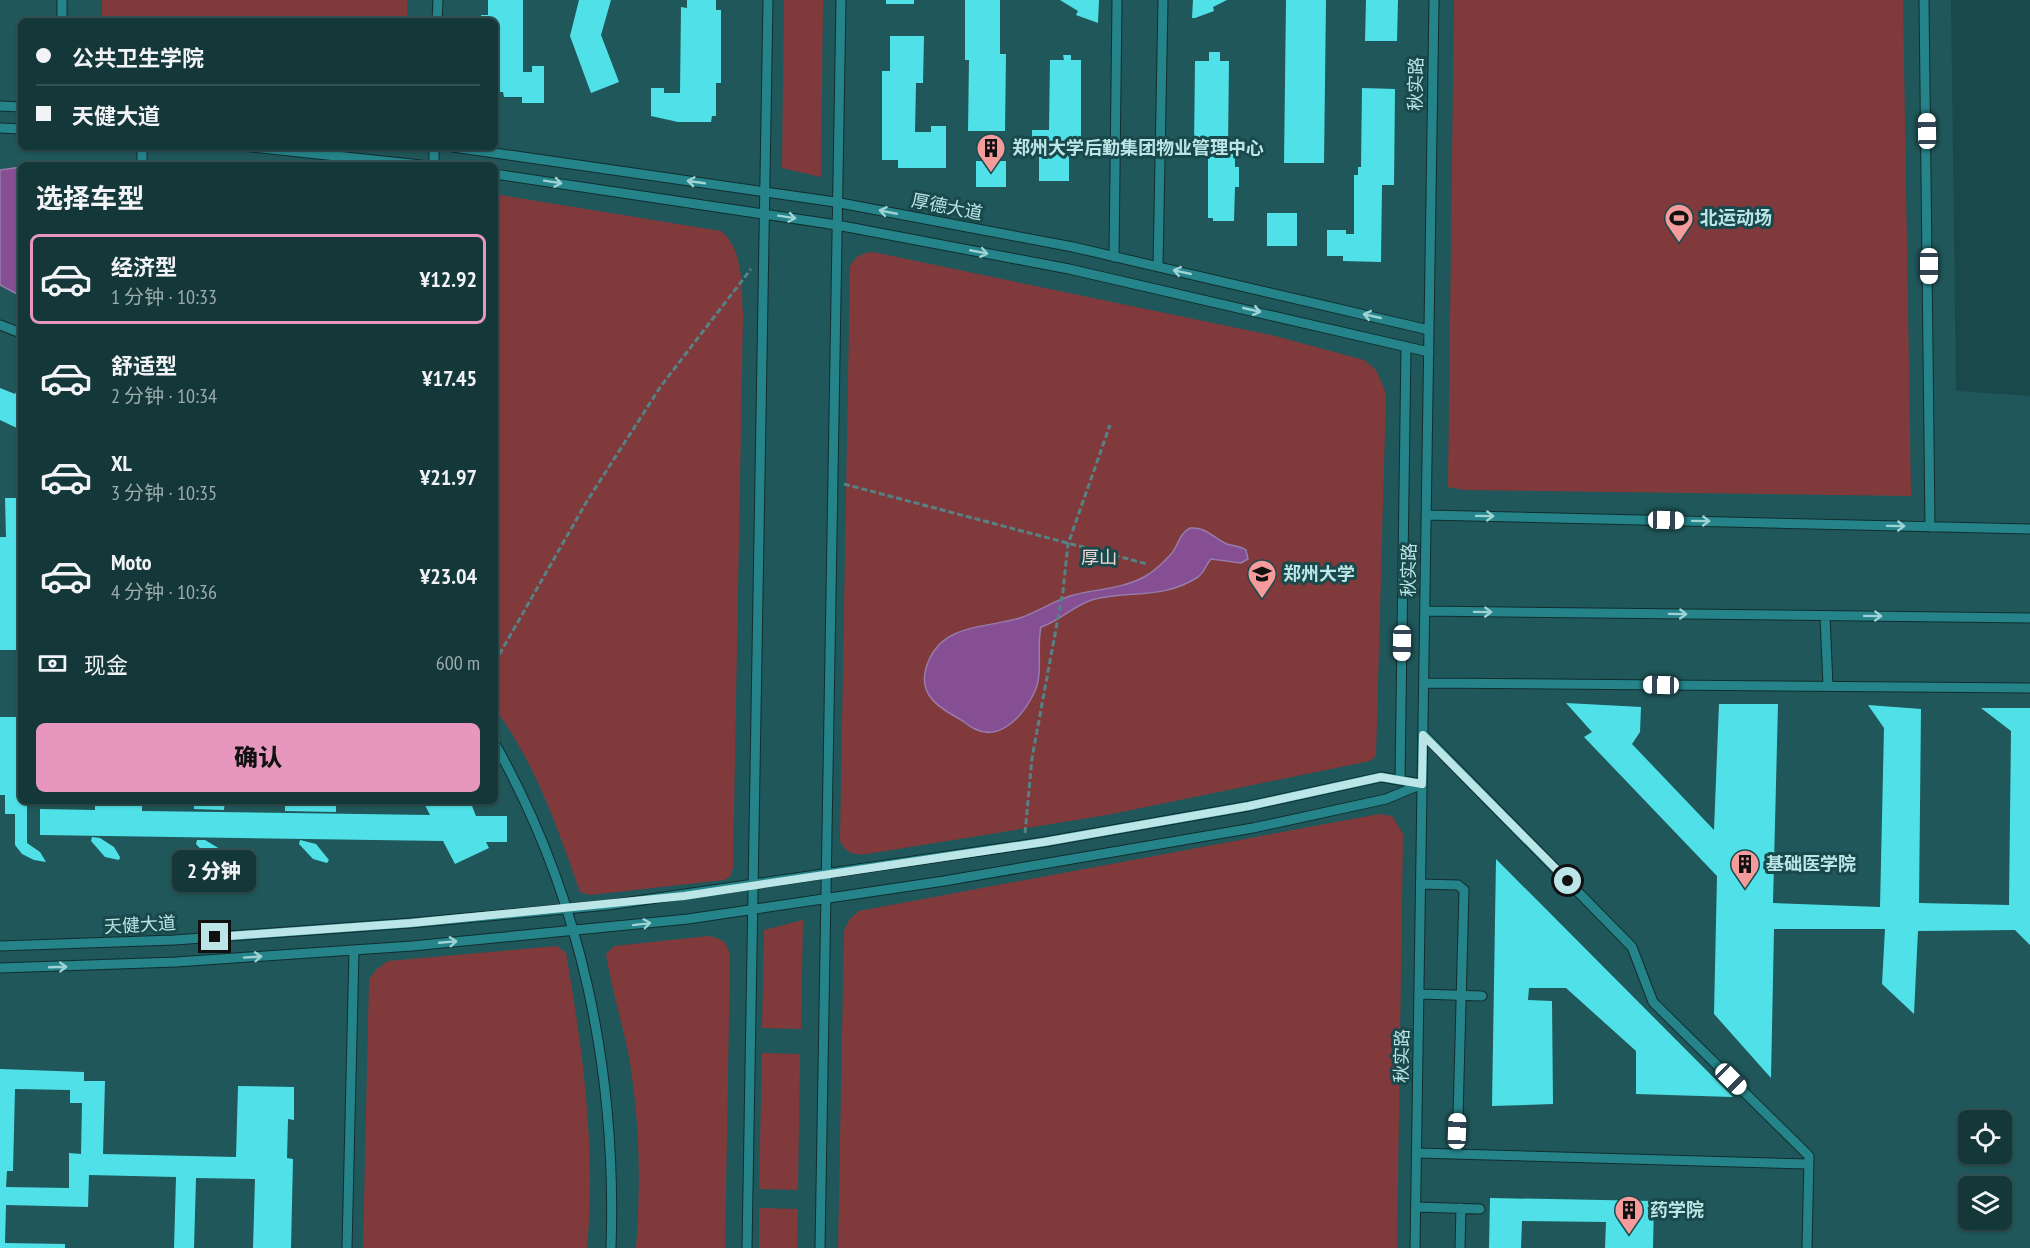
<!DOCTYPE html>
<html lang="zh">
<meta charset="utf-8">
<style>
body{margin:0;font-family:"PT Sans Narrow","Noto Sans SC",sans-serif;background:#214244;color:#f1f3f6;height:100vh;display:flex;flex-direction:column;font-size:22px;white-space:nowrap}
*{box-sizing:border-box;margin:0}
p{font-size:20px;color:#9dacae}
.icon{flex:none;width:33px;height:33px;fill:none;stroke:currentColor;stroke-width:2;stroke-linecap:round;stroke-linejoin:round}
.map{position:relative;flex:1;overflow:hidden}
.panel{position:absolute;left:18px;top:162px;width:480px;height:642px;display:flex;flex-direction:column;background:#143739;border-radius:9px;box-shadow:0 2px 4px #0004,0 0 0 2px #335153}
.panel>*{flex:none}
.hud{position:absolute;left:18px;top:18px;width:480px;height:132px;border-radius:9px;box-shadow:0 2px 4px #0004,0 0 0 2px #335153;display:grid;align-content:center;height:132px;padding:0 18px;background:#143739}
.buttons{position:absolute;left:1958px;top:1110px;display:grid;gap:12px}
.buttons a{display:grid;place-items:center;width:54px;height:54px;border-radius:9px;background:#143739;box-shadow:0 2px 4px #0004,0 0 0 2px #335153;font-size:30px}
.end{position:absolute;width:27px;height:27px;margin:-14px;border:8px solid #bce5e7;background:#111;box-shadow:0 0 0 3px #111}
.from{border-radius:50%}
.bubble{position:absolute;height:42px;border-radius:9px;background:#143739;box-shadow:0 2px 4px #0004,0 0 0 2px #335153;font-size:20px;font-weight:800;line-height:42px;text-align:center}
.car{position:absolute;width:18px;height:36px;margin:-18px -9px;border-radius:8px;box-shadow:0 0 4px 2px #0007;background:linear-gradient(#fff 24%,#345 0 40%,#fff 0 76%,#345 0 86%,#fff 0)}
.hud b{display:flex;align-items:center;gap:21px;height:57px;font-size:22px}
.hud b+b{border-top:2px solid #335153}
.hud i{width:15px;height:15px;background:#f1f3f6}
ul{padding:0;list-style:none}
li{display:flex;align-items:center;gap:18px;height:90px;margin:0 12px 9px;padding:0 6px;border:3px solid transparent;border-radius:9px}
li div{flex:1}
li b{display:block;font-size:22px}
li em{font-style:normal;font-weight:800}
li.active{border-color:#e797bd}
li>.icon{width:54px;height:54px;stroke-width:1.5}
h2{padding:0 18px;font-size:27px;line-height:72px}
.pay{display:flex;align-items:center;gap:15px;height:66px;padding:0 18px;font-size:22px}
.pay p{margin-inline-start:auto}
.cta{display:flex;gap:12px;margin-top:auto;padding:12px 18px}
.cta a{flex:1;height:69px;border-radius:9px;background:#e797bd;color:#111;font-size:24px;font-weight:800;line-height:69px;text-align:center}
.map>svg:first-child{display:block}
.built{fill:#20575a;fill-rule:evenodd}
.green{fill:#813a3c}
.water{fill:#864f93;stroke:#967cac;stroke-width:1.5}
.building{fill:#50e1e8;fill-rule:evenodd}
.lines{fill:none;stroke-linecap:round;stroke-linejoin:round}
.lane-casing{stroke:#112d2e;stroke-width:11}
.path{stroke:#558285;stroke-width:3;stroke-dasharray:6 3;stroke-linecap:butt}
.lane{stroke:#258489;stroke-width:9}
.oneway{stroke:#9ed2d4}
.route{stroke:#bce5e7;stroke-width:8}
.labels{text-anchor:middle;stroke-width:6;stroke-linejoin:round;paint-order:stroke}
.street-label{font-size:18px;fill:#bce5e7;stroke:#1a494c}
.poi-label{font-size:18px;font-weight:bold;fill:#bce5e7;stroke:#1a494c;text-anchor:start}
.park-label{font-size:18px;fill:#f1d6d5;stroke:#1a494c}
</style>
<div class="map">
<svg width="2030" height="1248" viewBox="0 0 2030 1248">
<rect width="100%" height="100%" fill="#1a494c"/>
<path class="built" d="M0,0H1951L1956,391L2030,396V1248H0ZM21,21H495V147H21ZM21,165H495V801H21ZM1968,1120H2001V1154H1968ZM1968,1186H2001V1220H1968Z"/>
<path class="green" d="M102,0H407V21H102Z
M784,0H823L821,177L782,168Z
M1454,0H1903L1911,496L1465,490L1448,487Z
M495,194L721,231C744,250 741,286 743,314L733,868L730,877L724,880L590,895L580,892C558,829 536,764 495,709Z
M873,252L1275,336L1364,360L1376,370L1386,393L1376,756L1370,761L1107,815L867,854C853,855 847,854 840,841L850,266C856,256 862,253 873,252Z
M1379,814L1392,816L1403,834L1397,1248H838L844,931L849,920L859,911Z
M803,920L801,1029L762,1028L764,930Z
M708,936C724,939 728,942 730,958L725,1248H636C641,1183 640,1117 628,1052C621,1019 611,987 606,954L614,946Z
M557,946L566,953C583,1051 596,1148 587,1248H363L369,979L377,969L388,961Z
M762,1053L800,1054L798,1190L759,1189Z
M759,1208L798,1209L797,1248H759Z"/>
<path class="water" d="M21,167V296L0,285V170Z
M1190,528C1207,527 1213,538 1227,544C1233,546 1240,546 1246,550L1248,559L1241,563L1211,559C1206,564 1205,572 1198,577C1162,600 1132,590 1095,599C1076,603 1061,621 1041,627C1036,648 1044,674 1034,693C1024,714 1001,742 975,729C968,726 963,720 956,717C932,704 916,689 929,660C945,623 988,628 1020,618C1037,612 1052,602 1070,596C1094,589 1122,589 1144,577C1153,572 1165,561 1172,553C1179,544 1179,534 1190,528Z"/>
<path class="building" d="M488,0H523V72H532V66H544V103H522V97H504L503,92H495V21H481V15H488Z
M579,0H611L601,35L619,82L591,93L570,36Z
M687,0H716V10H721V83H716V116H712L711,122H678L651,116V88H664V93H680L681,7L687,8Z
M886,0H914V4H886Z
M965,0H1000V54H1006L1005,131H968L969,60H965Z
M1060,0H1099L1098,23L1076,15L1078,11Z
M1193,0H1227L1213,7L1214,11L1195,18H1192Z
M1286,0H1326L1324,163H1284Z
M1366,0H1398L1397,41H1365Z
M890,36H924L923,83H916L915,132H931V126H946V168H898V160H882V71H890Z
M1209,52H1220V61H1229L1228,147L1235,148V167H1239V187H1235L1234,221H1213V218H1208V147H1194L1195,61H1209Z
M1063,55H1071V60H1081V146H1069V181H1039V144H1032V130H1049L1050,60H1064Z
M1362,88L1395,89L1394,185H1382L1381,262L1343,261V256H1327V230H1346V234H1354V175H1358V167H1361Z
M976,161H1006V187H976Z
M1267,213H1297V246H1267Z
M21,382V430L0,420V388L15,394Z
M5,498H21V650H0V537H6Z
M1566,703L1641,707L1640,732L1632,744L1714,830L1719,704H1778L1773,903L1880,907L1884,728L1868,705L1921,709L1919,903L2009,905L2011,731L1981,708H2030V945L2015,930L1918,931L1914,1014L1882,984L1885,929H1774L1771,1078L1714,1014L1717,876L1584,737L1592,732Z
M0,717H21V801H27V843L40,852L46,862L34,860L22,854L15,845V814H5V795H0Z
M95,801H142V811L430,815L423,801H470L476,816H507V842H486L489,848L455,864L443,841L40,835V809L95,810Z
M194,801H225L224,810L194,809Z
M285,801H336V812L285,811Z
M92,837L100,838L114,847L120,857L119,860L105,857L91,841Z
M197,840H205L220,849L225,860L224,863L210,859L196,844Z
M300,840L316,844L329,860L327,863L313,859L299,844Z
M1496,859L1733,1097L1636,1094V1051L1566,988H1529L1528,1000L1552,1001L1553,1104L1492,1106Z
M0,1069L84,1072V1081H105L103,1154L236,1157L238,1086L294,1087V1120L288,1119L287,1158L293,1159L291,1248H253L255,1179L196,1178L194,1248H174L176,1177L89,1175L88,1207L6,1205L5,1243L65,1244V1248H0ZM15,1089L70,1090V1103H82L81,1154L69,1153V1188L6,1187L7,1171H13Z
M1490,1198L1654,1201L1653,1248H1605L1606,1222L1522,1221L1521,1248H1489Z"/>
<g class="lines">
<g class="lane-casing">
<path id="lane" d="M1924,0L1930,527
M62,21V0
M437,21L438,0
M0,106L21,107
M0,128L21,129
M251,147L421,165
M453,147L835,202L1073,247L1429,330
M142,165V147
M434,165V147
M495,174L837,225L1069,269L1429,352
M1114,257L1117,0
M1158,267L1163,0
M0,325L21,333
M1426,515L2030,529
M1425,611L2030,618
M1825,616L1828,686
M1424,683L2030,688
M1423,734L1632,947L1653,1002L1809,1156L1807,1248
M495,744C582,898 617,1072 611,1248
M1400,780L1406,347
M1421,884L1458,885L1464,890L1457,1154
M0,946L174,940L411,923L609,905L1044,842L1249,806L1381,777L1422,784
M0,968L176,962L412,946L688,919L944,881L1253,828L1386,799L1422,784
M1419,994L1482,996
M1417,1153L1809,1164
M1416,1207L1480,1209
M347,1248L354,950
M747,1248L768,0
M820,1248L841,0
M1415,1248L1434,0
M1460,1248L1461,1208"/>
</g>
<path class="path" d="M844,484L1147,564
M495,662L587,501L661,386L751,269
M1025,833L1032,758L1063,591L1068,544L1110,425"/>
<use href="#lane" class="lane"/>
</g>
<defs><path id="oneway-shaft" d="M-6 0H5M1.5-3L5.5 0L1.5 3" fill="none" stroke-width="1.6" stroke-linecap="round" stroke-linejoin="round" transform="scale(1.5)"/></defs>
<g class="oneway">
<use href="#oneway-shaft" transform="translate(553 182) rotate(9)"/>
<use href="#oneway-shaft" transform="translate(696 182) rotate(-172)"/>
<use href="#oneway-shaft" transform="translate(888 212) rotate(-169)"/>
<use href="#oneway-shaft" transform="translate(787 217) rotate(9)"/>
<use href="#oneway-shaft" transform="translate(979 252) rotate(11)"/>
<use href="#oneway-shaft" transform="translate(1182 272) rotate(-167)"/>
<use href="#oneway-shaft" transform="translate(1252 310) rotate(13)"/>
<use href="#oneway-shaft" transform="translate(1372 316) rotate(-167)"/>
<use href="#oneway-shaft" transform="translate(1485 516) rotate(1)"/>
<use href="#oneway-shaft" transform="translate(1701 521) rotate(1)"/>
<use href="#oneway-shaft" transform="translate(1896 526) rotate(1)"/>
<use href="#oneway-shaft" transform="translate(1483 612) rotate(1)"/>
<use href="#oneway-shaft" transform="translate(1678 614) rotate(1)"/>
<use href="#oneway-shaft" transform="translate(1873 616) rotate(1)"/>
<use href="#oneway-shaft" transform="translate(642 924) rotate(-7)"/>
<use href="#oneway-shaft" transform="translate(448 942) rotate(-5)"/>
<use href="#oneway-shaft" transform="translate(253 957) rotate(-4)"/>
<use href="#oneway-shaft" transform="translate(58 967) rotate(-2)"/>
</g>
<g class="lines">
<path class="route" d="M215,937L411,923L684,896L1044,842L1249,806L1381,777L1422,784L1423,735L1568,881"/>
</g>
<defs>
<g id="building-pin" transform="scale(1.5)"><path d="M0 17L-7.5 6A9.5 9.5 0 1 1 7.5 6Z" fill="#f59b9b" stroke="#1a494c"/><path d="M-4-6H4V6H1V3H-1V6H-4ZM-2.5-4.3h1.7v1.8h-1.7ZM.8-4.3h1.7v1.8H.8ZM-2.5-1h1.7V.8h-1.7ZM.8-1h1.7V.8H.8Z" fill="#111"/></g>
<g id="stadium-pin" transform="scale(1.5)"><path d="M0 17L-7.5 6A9.5 9.5 0 1 1 7.5 6Z" fill="#f59b9b" stroke="#1a494c"/><path d="M0-5a6.5 5 0 1 0 0 10a6.5 5 0 1 0 0-10ZM-3.5-1.8h7v3.6h-7Z" fill="#111"/></g>
<g id="university-pin" transform="scale(1.5)"><path d="M0 17L-7.5 6A9.5 9.5 0 1 1 7.5 6Z" fill="#f59b9b" stroke="#1a494c"/><path d="M0-5L7-2L0 1L-7-2ZM-4 1L0 2.5L4 1V4Q0 6-4 4Z" fill="#111"/></g>
</defs>
<g fill-rule="evenodd">
<use href="#building-pin" x="991" y="148"/>
<use href="#stadium-pin" x="1679" y="218"/>
<use href="#university-pin" x="1262" y="574"/>
<use href="#building-pin" x="1745" y="864"/>
<use href="#building-pin" x="1629" y="1210"/>
</g>
<g class="labels">
<g class="street-label">
<text transform="translate(1416 84) rotate(-89)" y="6">秋实路</text>
<text transform="translate(947 207) rotate(11)" y="6">厚德大道</text>
<text transform="translate(1409 570) rotate(-89)" y="6">秋实路</text>
<text transform="translate(140 925) rotate(-3)" y="6">天健大道</text>
<text transform="translate(1402 1056) rotate(-89)" y="6">秋实路</text>
</g>
<g class="poi-label">
<text x="1012" y="154">郑州大学后勤集团物业管理中心</text>
<text x="1700" y="224">北运动场</text>
<text x="1283" y="580">郑州大学</text>
<text x="1766" y="870">基础医学院</text>
<text x="1650" y="1216">药学院</text>
</g>
<g class="park-label">
<text x="1099" y="564">厚山</text>
</g>
</g>
</svg>
<div class="buttons">
<a><svg class="icon" aria-label="locate" viewBox="0 0 24 24"><circle cx="12" cy="12" r="6"/><path d="M12 2v4M12 18v4M2 12h4M18 12h4"/></svg></a>
<a><svg class="icon" aria-label="layers" viewBox="0 0 24 24"><path d="M12 4l9 5-9 5-9-5zM3 14l9 5 9-5"/></svg></a>
</div>
<i class="end from" style="left:1568px;top:881px"></i>
<i class="end" style="left:215px;top:937px"></i>
<div class="bubble" style="left:172px;top:850px;width:84px">2 分钟</div>
<i class="car" style="left:1927px;top:131px;rotate:359deg"></i>
<i class="car" style="left:1929px;top:266px;rotate:180deg"></i>
<i class="car" style="left:1666px;top:520px;rotate:91deg"></i>
<i class="car" style="left:1402px;top:643px;rotate:181deg"></i>
<i class="car" style="left:1661px;top:685px;rotate:271deg"></i>
<i class="car" style="left:1731px;top:1079px;rotate:135deg"></i>
<i class="car" style="left:1457px;top:1131px;rotate:2deg"></i>
<div class="hud">
<b><i class="from"></i>公共卫生学院</b>
<b><i></i>天健大道</b>
</div>
<section class="panel">
<h2>选择车型</h2>
<ul>
<li class="active"><svg class="icon" aria-label="car" viewBox="0 0 24 24"><path d="M5 17H2v-5l4-1 3-4h7l3 4 3 1v5h-3M9 17h6M6 11h13"/><circle cx="7" cy="17" r="2"/><circle cx="17" cy="17" r="2"/></svg><div><b>经济型</b><p>1 分钟 · 10:33</p></div><em>¥12.92</em></li>
<li><svg class="icon" aria-label="car" viewBox="0 0 24 24"><path d="M5 17H2v-5l4-1 3-4h7l3 4 3 1v5h-3M9 17h6M6 11h13"/><circle cx="7" cy="17" r="2"/><circle cx="17" cy="17" r="2"/></svg><div><b>舒适型</b><p>2 分钟 · 10:34</p></div><em>¥17.45</em></li>
<li><svg class="icon" aria-label="car" viewBox="0 0 24 24"><path d="M5 17H2v-5l4-1 3-4h7l3 4 3 1v5h-3M9 17h6M6 11h13"/><circle cx="7" cy="17" r="2"/><circle cx="17" cy="17" r="2"/></svg><div><b>XL</b><p>3 分钟 · 10:35</p></div><em>¥21.97</em></li>
<li><svg class="icon" aria-label="car" viewBox="0 0 24 24"><path d="M5 17H2v-5l4-1 3-4h7l3 4 3 1v5h-3M9 17h6M6 11h13"/><circle cx="7" cy="17" r="2"/><circle cx="17" cy="17" r="2"/></svg><div><b>Moto</b><p>4 分钟 · 10:36</p></div><em>¥23.04</em></li>
</ul>
<div class="pay"><svg class="icon" aria-label="cash" viewBox="0 0 24 24"><path d="M3 7h18v10H3z"/><circle cx="12" cy="12" r="2"/></svg>现金<p>600 m</p></div>
<div class="cta"><a>确认</a></div>
</section>
</div>
